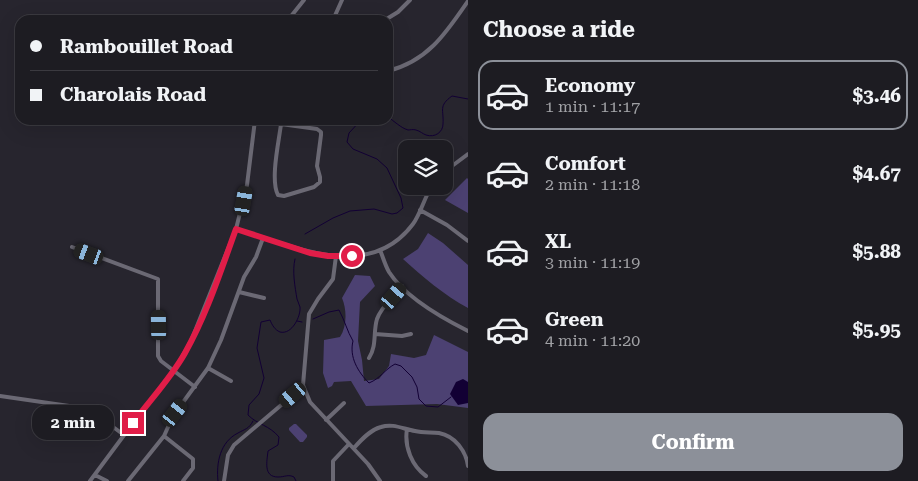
<!DOCTYPE html>
<meta charset="utf-8">
<style>
body{margin:0;font-family:"Roboto Serif",serif;background:#25252a;color:#f1f3f6;height:100vh;display:flex;flex-direction:column;font-size:19px;white-space:nowrap}
*{box-sizing:border-box;margin:0}
p{font-size:16px;color:#a0a1a5}
.icon{flex:none;width:28px;height:28px;fill:none;stroke:currentColor;stroke-width:2;stroke-linecap:round;stroke-linejoin:round}
.map{position:relative;flex:1;overflow:hidden}
.details{display:flex;flex-direction:column;background:#1d1c22;width:450px}
.details>*{flex:none}
.top-card{position:absolute;left:15px;top:15px;width:378px;height:110px;border-radius:15px;box-shadow:0 5px 20px #0002,0 0 0 1px #3b3a40;display:grid;align-content:center;height:110px;padding:0 15px;background:#1d1c22}
.buttons{position:absolute;left:398px;top:140px;display:grid;gap:10px}
.buttons a{display:grid;place-items:center;width:55px;height:55px;border-radius:10px;background:#1d1c22;box-shadow:0 5px 20px #0002,0 0 0 1px #3b3a40;font-size:25px}
.end{position:absolute;width:22px;height:22px;margin:-11px;border:6px solid #e11d48;background:#fff;box-shadow:0 0 0 2px #fff}
.from{border-radius:50%}
.bubble{position:absolute;height:35px;border-radius:15px;background:#1d1c22;box-shadow:0 5px 20px #0002,0 0 0 1px #3b3a40;font-size:16px;font-weight:700;line-height:35px;text-align:center}
.car{position:absolute;width:15px;height:30px;margin:-15px -8px;border-radius:6px;box-shadow:0 0 4px 1px #0007;background:linear-gradient(#222 24%,#8ab4d8 0 40%,#222 0 76%,#8ab4d8 0 86%,#222 0)}
.top-card b{display:flex;align-items:center;gap:18px;height:48px;font-size:19px}
.top-card b+b{border-top:1px solid #3b3a40}
.top-card i{width:12px;height:12px;background:#f1f3f6}
ul{padding:0;list-style:none}
li{display:flex;align-items:center;gap:15px;height:70px;margin:0 10px 8px;padding:0 5px;border:2px solid transparent;border-radius:15px}
li div{flex:1}
li b{display:block;font-size:19px}
li em{font-style:normal;font-weight:700}
li.on{border-color:#8c9099}
li>.icon{width:45px;height:45px;stroke-width:1.5}
h2{padding:0 15px;font-size:22px;line-height:60px}
.action{display:flex;gap:10px;margin-top:auto;padding:10px 15px}
.action a{flex:1;height:58px;border-radius:15px;background:#8c9099;color:#fff;font-size:20px;font-weight:700;line-height:58px;text-align:center}
main{display:flex;flex:1;min-height:0}
.map>svg:first-child{display:block}
.green{fill:#4c4172}
.water{fill:#120034}
.lines{fill:none;stroke-linecap:round;stroke-linejoin:round}
.stream{stroke:#120034;stroke-width:1}
.minor{stroke:#6b6974;stroke-width:4}
.route{stroke:#e11d48;stroke-width:6}
</style>
<main>
<div class="map">
<svg width="468" height="481" viewBox="0 0 468 481">
<rect width="100%" height="100%" fill="#27252e"/>
<path class="green" d="M467,178L468,179V213L445,200Z
M428,233L443,243L468,265V308C444,295 423,277 403,259L418,249Z
M355,275L370,276L375,286L360,302L358,341L362,360L364,381L379,379L389,366L391,354L414,358L426,355L434,335L468,352V408L437,404L366,406L351,381L334,382L332,386L328,388L323,373L324,340L340,337C347,326 347,310 342,298Z
M294,424H296L307,435V437L303,442H300L289,430V428Z"/>
<path class="water" d="M463,379L468,382V403L458,405L450,394L456,382Z"/>
<g class="lines">
<path class="stream" d="M388,117C394,121 401,128 408,130C410,130 413,129 416,130C420,131 423,134 426,135C435,138 443,132 443,124C444,110 438,106 452,96L468,99
M305,234L333,218L350,211L374,209L392,214L397,213L403,208L401,198L387,168L377,159L353,149L347,142L349,133L361,120
M295,259C292,271 295,287 297,299C298,302 299,304 300,307C301,316 292,335 280,332C275,330 272,325 270,320L261,322L257,348L264,378L259,394L249,405L248,415C258,425 269,425 279,437L278,445L268,451C267,461 263,477 278,477C285,477 288,474 294,477L296,481
M313,319L329,312L339,310C345,321 347,331 353,341C349,357 358,372 369,383C381,378 384,370 395,364L401,366L412,377L417,387L419,399L426,406L438,407L451,397
M297,321L302,322
M218,481C216,463 220,442 238,433C245,429 249,429 253,421"/>
<path class="minor" d="M288,20L304,0
M333,20L342,0
M385,20L398,12L410,0
M388,71C428,61 446,33 468,1
M255,120L281,124
M281,124L317,129L321,132V135L317,166L320,177V182L314,187L284,196L278,195C270,180 279,141 281,124Z
M444,172L468,154
M420,210L447,225L468,241
M236,229C292,245 368,284 413,224C421,213 424,198 432,186
M72,247L158,279V356L161,361L195,387
M380,250C383,257 385,265 389,272C405,297 442,318 468,331
M336,256L333,279L318,299L309,314L303,385L310,402L368,464L380,481
M239,292L264,298
M375,334L402,336L411,334
M369,358C377,346 373,332 377,319C381,307 394,296 402,286
M208,368L231,381
M0,396L83,408L94,413L124,435
M326,420L344,403
M407,429C404,447 412,466 426,476
M164,436L193,459V468L183,481
M354,448C361,440 370,430 381,427C393,423 403,429 415,431C423,433 431,432 439,433C455,436 466,451 468,466
M95,475L107,481
M90,481L142,411L174,371L191,341L236,229L247,185L255,120
M128,481L164,436L173,416L208,368L221,340L244,277L256,257L263,238
M224,481L228,455L234,445L293,395L304,391
M333,481V461L349,444"/>
</g>
<g class="lines">
<path class="route" d="M133,423C150,400 171,378 185,353C207,314 221,270 236,229L310,253L328,256H352"/>
</g>
</svg>
<div class="buttons">
<a><svg class="icon" aria-label="layers" viewBox="0 0 24 24"><path d="M12 4l9 5-9 5-9-5zM3 14l9 5 9-5"/></svg></a>
</div>
<i class="end from" style="left:352px;top:256px"></i>
<i class="end" style="left:133px;top:423px"></i>
<div class="bubble" style="left:32px;top:405px;width:82px">2 min</div>
<i class="car" style="left:244px;top:201px;rotate:10deg"></i>
<i class="car" style="left:89px;top:254px;rotate:290deg"></i>
<i class="car" style="left:394px;top:296px;rotate:41deg"></i>
<i class="car" style="left:159px;top:325px;rotate:359deg"></i>
<i class="car" style="left:293px;top:395px;rotate:230deg"></i>
<i class="car" style="left:175px;top:413px;rotate:38deg"></i>
<div class="top-card">
<b><i class="from"></i>Rambouillet Road</b>
<b><i></i>Charolais Road</b>
</div>
</div>
<section class="details">
<h2>Choose a ride</h2>
<ul>
<li class="on"><svg class="icon" aria-label="car" viewBox="0 0 24 24"><path d="M5 17H2v-5l4-1 3-4h7l3 4 3 1v5h-3M9 17h6M6 11h13"/><circle cx="7" cy="17" r="2"/><circle cx="17" cy="17" r="2"/></svg><div><b>Economy</b><p>1 min · 11:17</p></div><em>$3.46</em></li>
<li><svg class="icon" aria-label="car" viewBox="0 0 24 24"><path d="M5 17H2v-5l4-1 3-4h7l3 4 3 1v5h-3M9 17h6M6 11h13"/><circle cx="7" cy="17" r="2"/><circle cx="17" cy="17" r="2"/></svg><div><b>Comfort</b><p>2 min · 11:18</p></div><em>$4.67</em></li>
<li><svg class="icon" aria-label="car" viewBox="0 0 24 24"><path d="M5 17H2v-5l4-1 3-4h7l3 4 3 1v5h-3M9 17h6M6 11h13"/><circle cx="7" cy="17" r="2"/><circle cx="17" cy="17" r="2"/></svg><div><b>XL</b><p>3 min · 11:19</p></div><em>$5.88</em></li>
<li><svg class="icon" aria-label="car" viewBox="0 0 24 24"><path d="M5 17H2v-5l4-1 3-4h7l3 4 3 1v5h-3M9 17h6M6 11h13"/><circle cx="7" cy="17" r="2"/><circle cx="17" cy="17" r="2"/></svg><div><b>Green</b><p>4 min · 11:20</p></div><em>$5.95</em></li>
</ul>
<div class="action"><a>Confirm</a></div>
</section>
</main>
